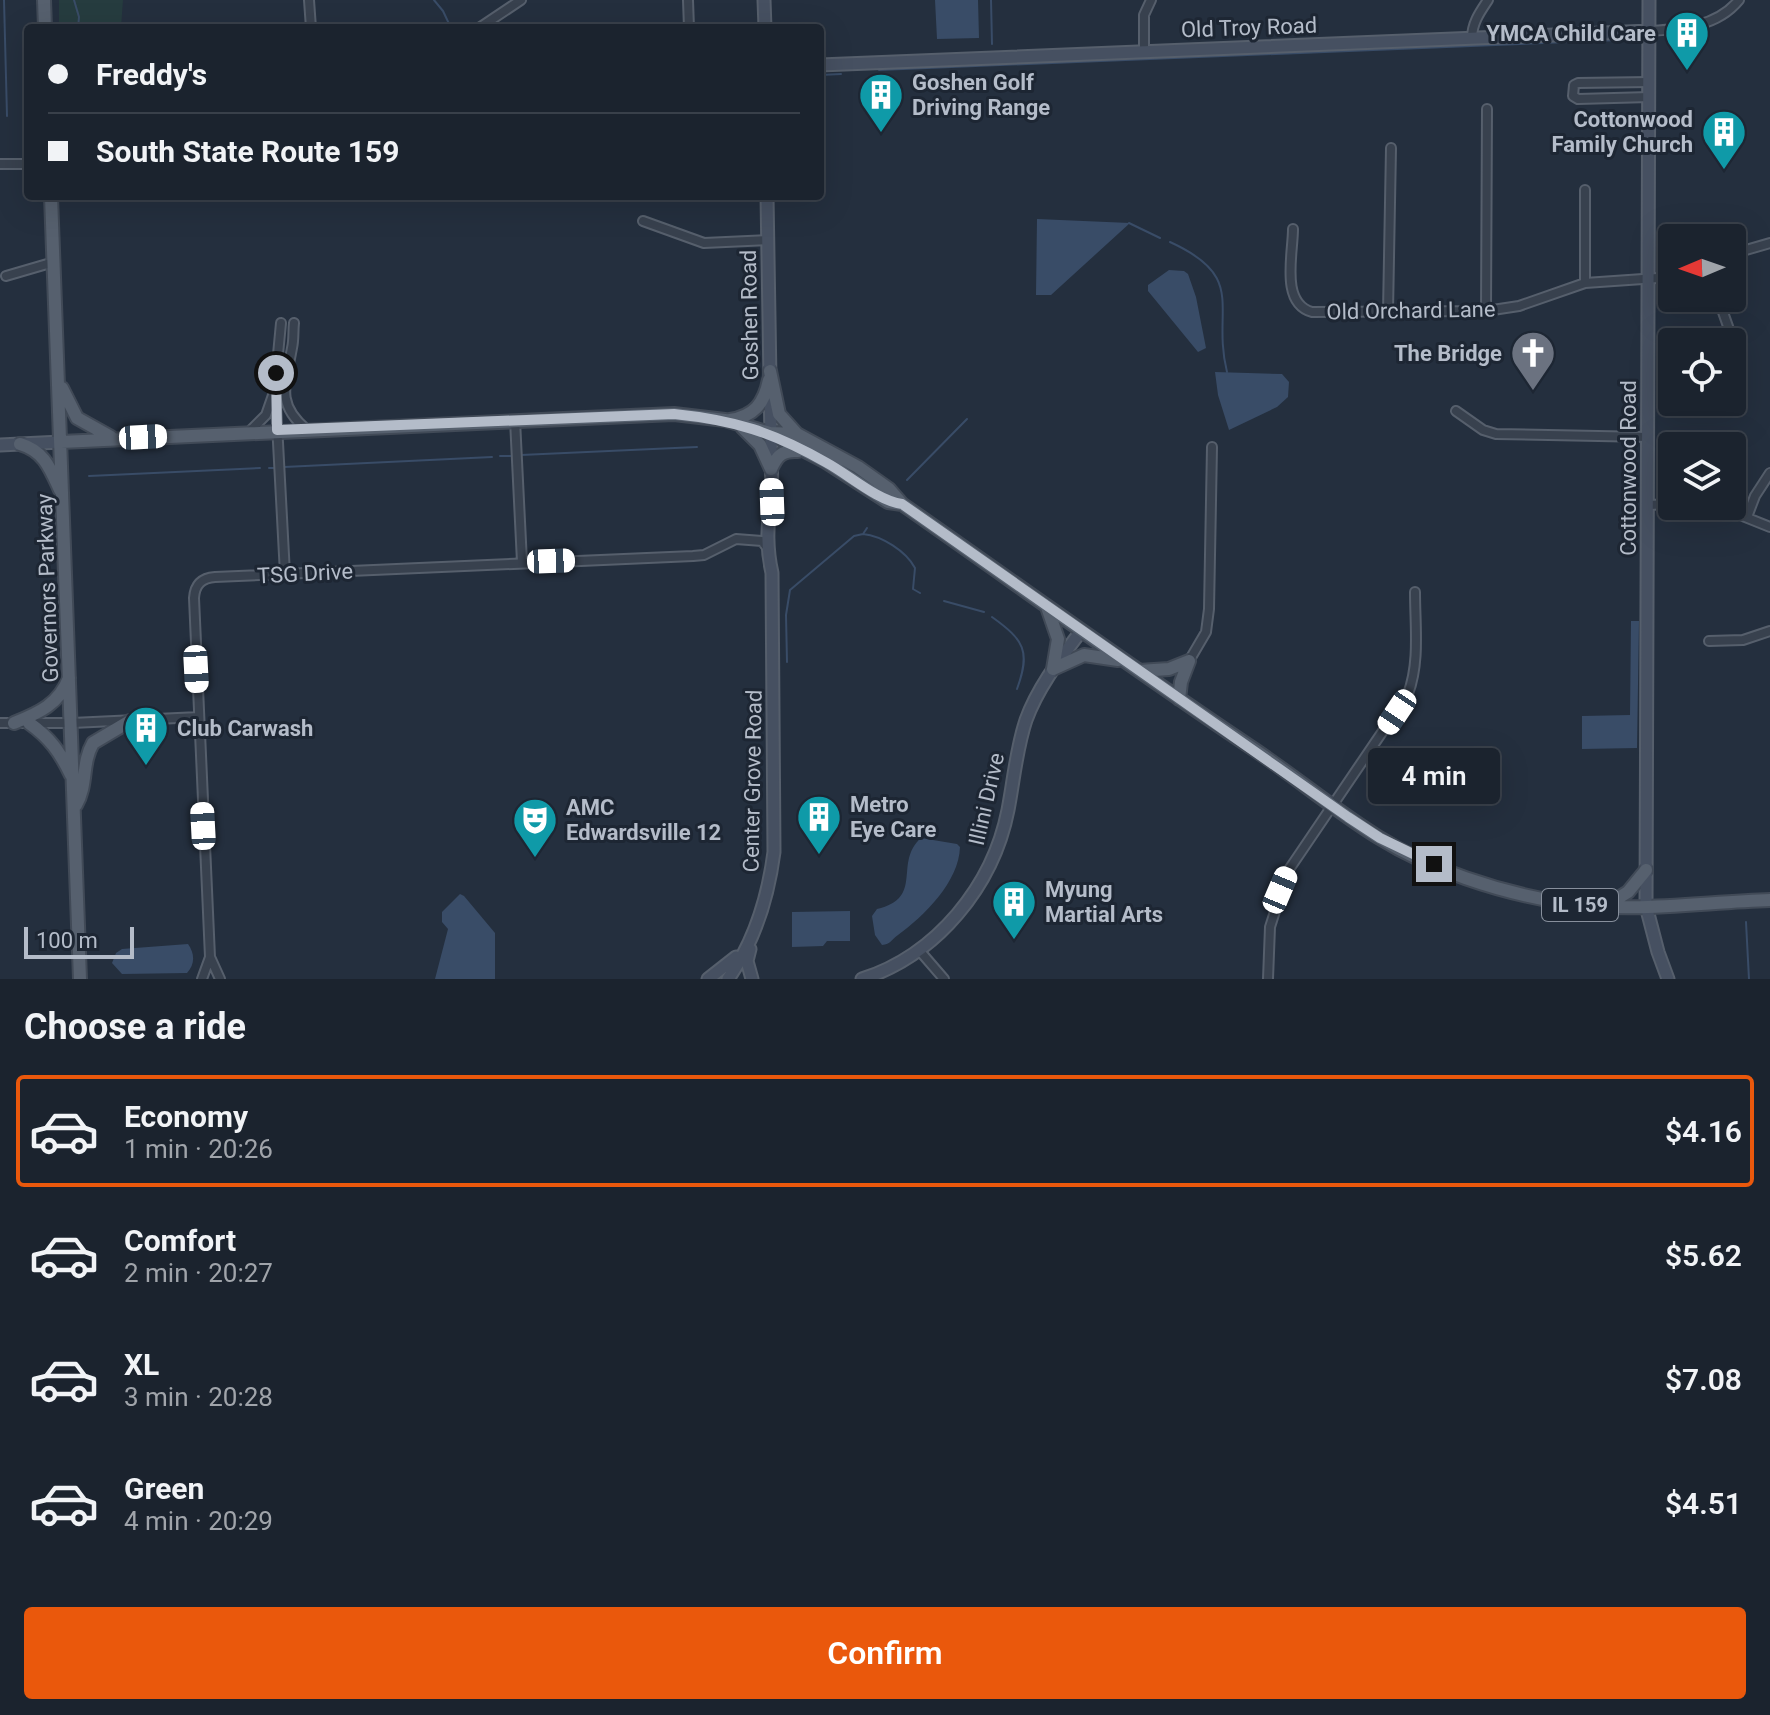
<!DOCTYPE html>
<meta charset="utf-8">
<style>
body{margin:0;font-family:Roboto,sans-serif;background:#282f3a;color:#f1f3f6;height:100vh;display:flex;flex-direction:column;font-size:30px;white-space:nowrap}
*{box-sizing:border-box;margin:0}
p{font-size:26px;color:#a0a4aa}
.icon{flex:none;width:44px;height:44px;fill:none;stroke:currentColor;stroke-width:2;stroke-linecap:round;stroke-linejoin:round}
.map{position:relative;height:979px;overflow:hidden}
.panel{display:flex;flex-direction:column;background:#1b232e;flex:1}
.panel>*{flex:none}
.guide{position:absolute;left:24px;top:24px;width:800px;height:176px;border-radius:8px;box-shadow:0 8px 32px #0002,0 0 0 2px #39404a;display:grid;align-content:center;height:176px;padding:0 24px;background:#1b232e}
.needle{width:52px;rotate:268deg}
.fabs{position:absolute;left:1658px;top:224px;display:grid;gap:16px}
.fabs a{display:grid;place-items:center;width:88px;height:88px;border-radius:8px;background:#1b232e;box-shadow:0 8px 32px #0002,0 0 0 2px #39404a;font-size:40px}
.scale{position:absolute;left:24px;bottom:20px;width:110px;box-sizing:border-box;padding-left:8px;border:4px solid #b4bcc9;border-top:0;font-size:22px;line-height:28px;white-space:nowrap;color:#b4bcc9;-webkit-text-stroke:6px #1d2633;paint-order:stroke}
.end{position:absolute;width:36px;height:36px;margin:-18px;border:10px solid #b4bcc9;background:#111;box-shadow:0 0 0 4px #111}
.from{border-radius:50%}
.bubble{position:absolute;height:56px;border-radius:8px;background:#1b232e;box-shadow:0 8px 32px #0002,0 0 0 2px #39404a;font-size:26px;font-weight:600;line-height:56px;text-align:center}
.car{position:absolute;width:24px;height:48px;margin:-24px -12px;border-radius:10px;box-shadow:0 0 6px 2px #0007;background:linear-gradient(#fff 24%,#345 0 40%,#fff 0 76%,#345 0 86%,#fff 0)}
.guide b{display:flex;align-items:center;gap:28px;height:76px;font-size:30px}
.guide b+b{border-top:2px solid #39404a}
.guide i{width:20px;height:20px;background:#f1f3f6}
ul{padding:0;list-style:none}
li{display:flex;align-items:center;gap:24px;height:112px;margin:0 16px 12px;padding:0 8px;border:4px solid transparent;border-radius:8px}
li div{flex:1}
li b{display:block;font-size:30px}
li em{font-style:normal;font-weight:600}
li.on{border-color:#ea580c}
li>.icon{width:72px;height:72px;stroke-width:1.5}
h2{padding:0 24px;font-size:36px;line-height:96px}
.cta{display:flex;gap:16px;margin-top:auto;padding:16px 24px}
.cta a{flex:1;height:92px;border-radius:8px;background:#ea580c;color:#fff;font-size:32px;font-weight:600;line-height:92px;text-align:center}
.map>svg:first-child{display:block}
.green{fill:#263c3f}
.water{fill:#394c67}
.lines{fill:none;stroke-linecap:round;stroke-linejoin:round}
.stream{stroke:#394c67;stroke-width:2}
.street-casing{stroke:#565f6c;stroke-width:12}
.secondary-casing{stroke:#565f6c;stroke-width:15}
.primary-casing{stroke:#414a57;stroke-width:16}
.street{stroke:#38414e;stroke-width:8}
.secondary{stroke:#465061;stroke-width:11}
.primary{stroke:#56606e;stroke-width:12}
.route{stroke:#b4bcc9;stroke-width:10}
.labels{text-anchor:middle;stroke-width:6;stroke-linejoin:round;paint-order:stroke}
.shield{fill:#1d2633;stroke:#878f9c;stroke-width:2}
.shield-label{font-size:20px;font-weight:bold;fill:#b4bcc9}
.street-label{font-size:22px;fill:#b4bcc9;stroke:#1d2633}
.poi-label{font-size:22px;font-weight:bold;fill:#b4bcc9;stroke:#1d2633;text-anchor:start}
</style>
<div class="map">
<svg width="1770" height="979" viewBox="0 0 1770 979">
<rect width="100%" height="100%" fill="#242f3e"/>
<path class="green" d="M59,0H123L121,28H59Z"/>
<path class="water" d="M935,0H978L979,38L937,39Z
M1037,219L1130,223L1051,295H1036Z
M1169,270L1184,271L1188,274L1196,297L1206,348L1198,352L1148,291V285Z
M1215,372L1282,374L1289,382L1288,397L1277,407L1229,430L1218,395Z
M1631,621H1639L1637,748L1582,749V716L1630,715Z
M921,838L957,844L960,847C959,882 924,916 898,935C891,940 891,944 882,945L875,935L872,916L877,909C925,898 893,863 921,838Z
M460,894L464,896L495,933V979H435L448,929L442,922V912Z
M850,911V941H827L823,946L792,947V912Z
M188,944C195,954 195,964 187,973L122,974L112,963L116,953L122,949Z"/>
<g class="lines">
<path class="stream" d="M4,0L7,116
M74,0L79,17L78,28
M434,0L443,11L451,28
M991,0L992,44
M879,70L1619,40
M820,75L841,74
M1129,223L1160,238
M1170,242C1249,278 1211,308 1227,372
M521,455L697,447
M500,456H512
M284,467L492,457
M269,468H274
M89,476L260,468
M907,480L967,419
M863,534C882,536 906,551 915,568L913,589L920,593
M944,601L984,612
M992,617C1024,640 1031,651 1017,689
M787,662L786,615L790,590L854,536L863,534L867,528
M1746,922L1749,979"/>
<g class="street-casing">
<path id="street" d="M309,0L311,28
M688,0L689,28
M479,28L521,0
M1650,31C1682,29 1717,27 1739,0
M1472,38C1472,23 1480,12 1488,0
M1144,52V15L1151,0
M1650,97L1578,99L1573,96L1574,85L1578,83L1650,82
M0,164H28
M643,221L704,243L768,240
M1293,229C1293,254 1280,303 1312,312L1486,311L1519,306L1585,283L1672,277
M1732,254L1770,243
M6,276L54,262
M1585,283V190
M1718,298L1736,349
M1486,311L1487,109
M1388,312L1391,148
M281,323L275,386L285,574
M294,323C293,331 294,340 292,348C286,383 275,403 306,429
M1456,411L1483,430L1496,434L1648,437
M515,420L522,562
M249,432L266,415L273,395
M1648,505L1672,504
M1702,506L1735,513L1770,527
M1747,517L1755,496L1770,473
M1709,641L1743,640L1770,631
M1189,661L1206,632L1209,609L1212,447
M0,723H72L199,717
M919,950L944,979
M210,957L220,979
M202,979L210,957L194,598C195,584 202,578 215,577L693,556L704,555L736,539L762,541L768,549
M1268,979L1270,927L1288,871L1408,694C1420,662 1415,626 1415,592"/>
</g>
<g class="secondary-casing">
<path id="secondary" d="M764,0L765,28
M1649,0L1646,906L1658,952L1668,979
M820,65L1650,31
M0,445L61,442
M750,949L747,961L752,979
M708,979L736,957
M728,979C755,941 768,898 774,852L772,573C767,551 766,524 772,502L767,196
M862,979C937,955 993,886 1008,810C1014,779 1016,750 1026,720C1038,687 1060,659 1081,631"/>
</g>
<g class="primary-casing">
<path id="primary" d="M44,0L45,28
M51,196L80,979
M770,371L779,414L797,434
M62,388L77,418L111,437
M730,420C754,416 764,404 769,380
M742,427L760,445L771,469
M772,434L826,462L888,502L902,504
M61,442L674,414L725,420L770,433L797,434L858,467L889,489L902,504C1018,585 1132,668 1249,746C1293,775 1333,809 1378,837C1431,870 1498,892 1559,902C1628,914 1701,902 1770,900
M20,444C44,451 50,468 60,490
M771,469C777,456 782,450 798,451
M1047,607L1058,639L1053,669
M1053,669L1084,655L1118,660
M1139,671L1169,669L1189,661
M1179,699L1181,682L1189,661
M14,723C39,713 59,704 69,678
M29,723C50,738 60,752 71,775
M76,805C88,784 81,764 93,743L130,721
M1607,905L1628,892L1646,870"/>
</g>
<use href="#street" class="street"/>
<use href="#secondary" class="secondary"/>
<use href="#primary" class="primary"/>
</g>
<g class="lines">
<path class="route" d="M276,373L277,430L674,414C734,420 773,432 827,463C849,475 878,501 902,504L1348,817L1380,838L1434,864"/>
</g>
<defs>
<g id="building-pin" transform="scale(2.3)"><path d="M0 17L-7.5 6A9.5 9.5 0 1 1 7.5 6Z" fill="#0f9aa8" stroke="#1d2633"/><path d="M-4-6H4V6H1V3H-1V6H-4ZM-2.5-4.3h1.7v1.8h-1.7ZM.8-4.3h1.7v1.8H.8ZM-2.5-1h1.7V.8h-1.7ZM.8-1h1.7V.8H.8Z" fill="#fff"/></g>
<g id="church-pin" transform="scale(2.3)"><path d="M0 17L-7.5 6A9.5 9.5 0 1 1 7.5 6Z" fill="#6b7280" stroke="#1d2633"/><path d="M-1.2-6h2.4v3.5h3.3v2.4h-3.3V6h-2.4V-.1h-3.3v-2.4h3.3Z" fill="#fff"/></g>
<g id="theatre-pin" transform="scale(2.3)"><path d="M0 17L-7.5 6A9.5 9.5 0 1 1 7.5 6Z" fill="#0f9aa8" stroke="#1d2633"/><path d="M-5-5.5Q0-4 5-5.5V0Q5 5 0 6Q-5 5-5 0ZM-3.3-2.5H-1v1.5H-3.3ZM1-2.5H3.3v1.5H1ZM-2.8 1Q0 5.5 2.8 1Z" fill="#fff"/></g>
</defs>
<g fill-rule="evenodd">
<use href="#building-pin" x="1687" y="33"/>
<use href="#building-pin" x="881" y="95"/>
<use href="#building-pin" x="1724" y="132"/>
<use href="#church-pin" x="1533" y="353"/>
<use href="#building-pin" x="146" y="728"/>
<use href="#building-pin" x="819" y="817"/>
<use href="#theatre-pin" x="535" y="820"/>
<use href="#building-pin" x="1014" y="902"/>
</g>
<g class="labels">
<rect class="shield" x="1542" y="889" width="76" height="32" rx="6"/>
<g class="shield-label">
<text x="1580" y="912">IL 159</text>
</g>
<g class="street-label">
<text transform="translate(1249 27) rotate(-2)" y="8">Old Troy Road</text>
<text transform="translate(1411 310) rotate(-1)" y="8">Old Orchard Lane</text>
<text transform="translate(749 315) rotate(-91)" y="8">Goshen Road</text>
<text transform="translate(1628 468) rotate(-90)" y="8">Cottonwood Road</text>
<text transform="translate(305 573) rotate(-3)" y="8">TSG Drive</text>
<text transform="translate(47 588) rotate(-92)" y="8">Governors Parkway</text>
<text transform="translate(752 781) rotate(-89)" y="8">Center Grove Road</text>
<text transform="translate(986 799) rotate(-77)" y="8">Illini Drive</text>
</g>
<g class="poi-label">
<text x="1656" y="41" text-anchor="end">YMCA Child Care</text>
<text x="912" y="90">Goshen Golf<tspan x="912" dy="25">Driving Range</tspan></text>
<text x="1693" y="127" text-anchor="end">Cottonwood<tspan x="1693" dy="25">Family Church</tspan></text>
<text x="1502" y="361" text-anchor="end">The Bridge</text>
<text x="177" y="736">Club Carwash</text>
<text x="850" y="812">Metro<tspan x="850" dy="25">Eye Care</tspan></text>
<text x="566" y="815">AMC<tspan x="566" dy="25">Edwardsville 12</tspan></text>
<text x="1045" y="897">Myung<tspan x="1045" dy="25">Martial Arts</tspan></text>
</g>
</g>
</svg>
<div class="fabs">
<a><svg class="needle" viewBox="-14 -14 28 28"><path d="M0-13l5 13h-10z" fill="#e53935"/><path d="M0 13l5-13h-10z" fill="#a0a4aa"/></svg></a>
<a><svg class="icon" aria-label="locate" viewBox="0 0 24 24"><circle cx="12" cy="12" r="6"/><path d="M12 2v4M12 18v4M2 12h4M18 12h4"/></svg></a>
<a><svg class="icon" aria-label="layers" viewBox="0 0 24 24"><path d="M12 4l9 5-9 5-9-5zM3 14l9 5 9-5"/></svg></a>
</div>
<div class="scale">100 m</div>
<i class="end from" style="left:276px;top:373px"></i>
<i class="end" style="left:1434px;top:864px"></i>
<div class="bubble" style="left:1368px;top:748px;width:132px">4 min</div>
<i class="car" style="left:143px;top:437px;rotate:87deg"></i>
<i class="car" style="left:772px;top:502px;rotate:358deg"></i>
<i class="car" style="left:551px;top:561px;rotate:88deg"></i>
<i class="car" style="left:196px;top:669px;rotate:177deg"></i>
<i class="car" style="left:1397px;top:712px;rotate:214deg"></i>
<i class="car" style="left:203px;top:826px;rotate:357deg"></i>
<i class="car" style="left:1280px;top:890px;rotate:23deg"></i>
<div class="guide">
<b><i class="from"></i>Freddy's</b>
<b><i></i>South State Route 159</b>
</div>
</div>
<section class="panel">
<h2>Choose a ride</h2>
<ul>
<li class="on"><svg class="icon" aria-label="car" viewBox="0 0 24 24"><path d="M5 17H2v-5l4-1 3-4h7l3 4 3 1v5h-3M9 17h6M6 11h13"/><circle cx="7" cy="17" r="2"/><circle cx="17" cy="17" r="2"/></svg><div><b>Economy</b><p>1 min · 20:26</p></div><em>$4.16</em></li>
<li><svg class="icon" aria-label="car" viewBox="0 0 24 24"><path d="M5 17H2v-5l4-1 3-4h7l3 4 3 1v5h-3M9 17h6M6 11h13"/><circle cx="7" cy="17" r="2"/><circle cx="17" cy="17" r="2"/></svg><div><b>Comfort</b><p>2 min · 20:27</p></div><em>$5.62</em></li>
<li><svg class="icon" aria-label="car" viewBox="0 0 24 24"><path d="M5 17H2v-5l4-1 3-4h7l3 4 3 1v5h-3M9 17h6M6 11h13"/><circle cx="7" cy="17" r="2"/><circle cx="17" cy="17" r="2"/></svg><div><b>XL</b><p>3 min · 20:28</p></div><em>$7.08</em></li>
<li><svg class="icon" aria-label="car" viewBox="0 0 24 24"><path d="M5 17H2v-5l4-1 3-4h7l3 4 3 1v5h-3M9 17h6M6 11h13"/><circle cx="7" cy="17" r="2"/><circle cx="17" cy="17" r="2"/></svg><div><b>Green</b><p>4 min · 20:29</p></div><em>$4.51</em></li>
</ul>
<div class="cta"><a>Confirm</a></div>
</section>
